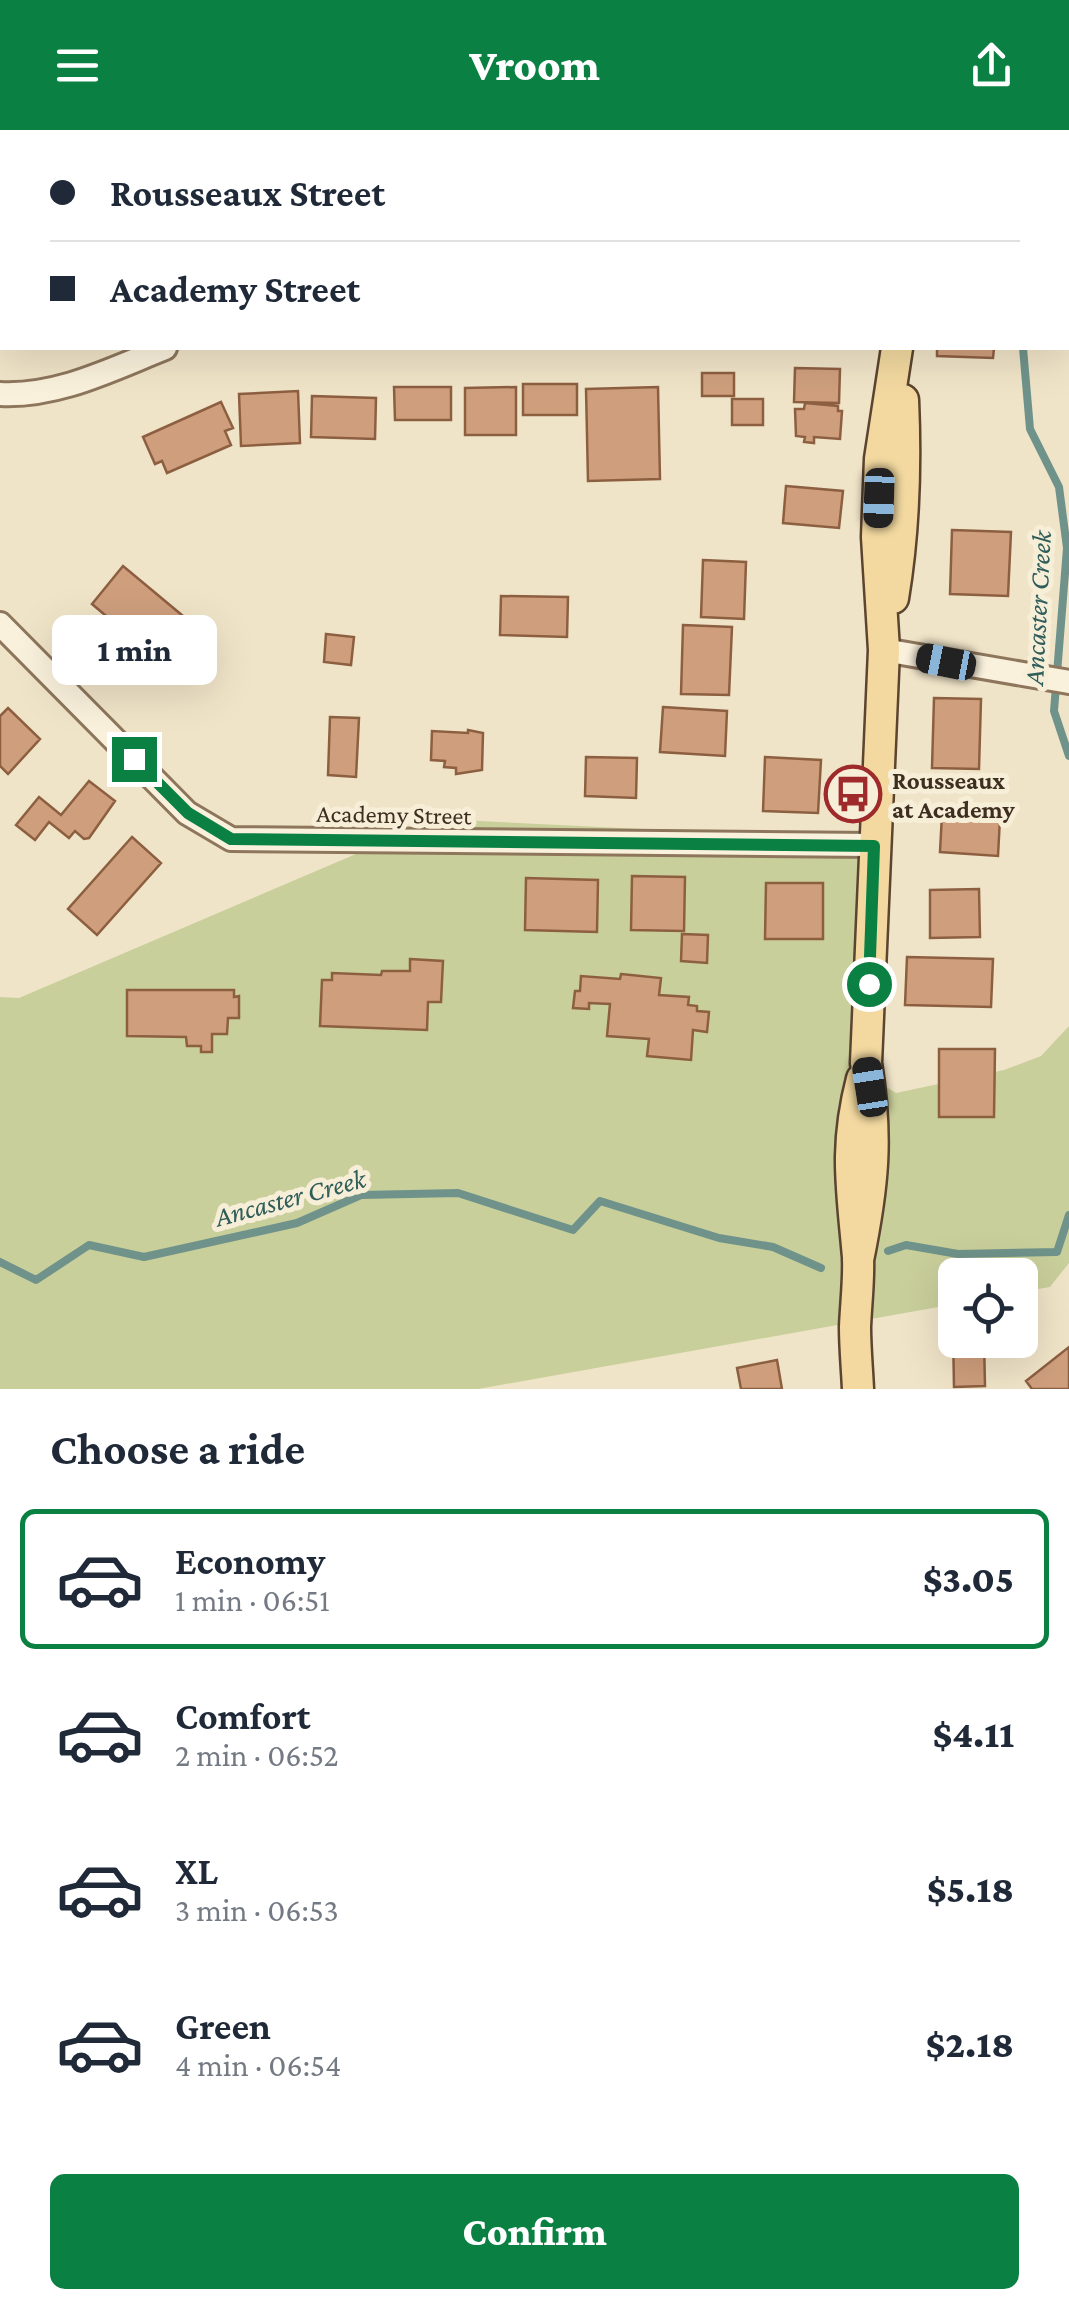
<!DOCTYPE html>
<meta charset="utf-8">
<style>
body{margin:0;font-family:"Crimson Pro",serif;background:#f2f2f3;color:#1f2937;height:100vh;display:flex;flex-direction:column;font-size:38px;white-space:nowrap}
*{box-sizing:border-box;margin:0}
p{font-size:32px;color:#747a83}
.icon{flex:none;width:55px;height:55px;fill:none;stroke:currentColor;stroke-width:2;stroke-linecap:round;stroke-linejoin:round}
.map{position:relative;height:1259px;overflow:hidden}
.panel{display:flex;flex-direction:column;background:#fff;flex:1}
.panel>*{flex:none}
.hud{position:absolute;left:0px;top:0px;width:1070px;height:220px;box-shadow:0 10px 40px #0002;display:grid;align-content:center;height:220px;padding:0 50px;background:#fff}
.controls{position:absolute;left:938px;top:1128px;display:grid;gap:20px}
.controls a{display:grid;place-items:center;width:100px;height:100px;border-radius:15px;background:#fff;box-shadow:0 10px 40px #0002;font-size:50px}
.end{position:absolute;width:45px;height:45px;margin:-22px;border:12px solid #0b8043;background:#fff;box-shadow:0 0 0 5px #fff}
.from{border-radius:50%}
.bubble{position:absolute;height:70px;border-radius:15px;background:#fff;box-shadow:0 10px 40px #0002;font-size:32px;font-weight:800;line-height:70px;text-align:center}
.car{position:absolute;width:30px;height:60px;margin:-30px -15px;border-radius:12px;box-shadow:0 0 8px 2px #0007;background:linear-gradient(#222 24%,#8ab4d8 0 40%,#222 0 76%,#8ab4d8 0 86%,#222 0)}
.hud b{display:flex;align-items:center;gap:35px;height:95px;font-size:38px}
.hud b+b{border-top:2px solid #e0e1e3}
.hud i{width:25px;height:25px;background:#1f2937}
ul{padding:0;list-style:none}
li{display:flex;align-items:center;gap:30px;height:140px;margin:0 20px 15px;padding:0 30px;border:5px solid transparent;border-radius:15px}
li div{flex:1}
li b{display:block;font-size:38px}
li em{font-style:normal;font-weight:800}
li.on{border-color:#0b8043}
li>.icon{width:90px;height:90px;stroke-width:1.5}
h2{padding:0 50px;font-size:45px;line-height:120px}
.primary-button{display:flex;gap:20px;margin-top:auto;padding:20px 50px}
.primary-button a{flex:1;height:115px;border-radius:15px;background:#0b8043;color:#fff;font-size:40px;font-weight:800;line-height:115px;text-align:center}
header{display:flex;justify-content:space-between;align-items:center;height:130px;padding:0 50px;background:#0b8043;color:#fff;font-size:45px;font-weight:800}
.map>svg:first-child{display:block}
.green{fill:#c9cf9b}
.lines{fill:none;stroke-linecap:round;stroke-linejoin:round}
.stream{stroke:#6f938a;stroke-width:8}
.building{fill:#cf9f7d;stroke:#8d5f41;stroke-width:2.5}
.minor-casing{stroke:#8d765c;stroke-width:28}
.major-casing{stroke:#5b4430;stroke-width:35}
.minor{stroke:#faf1dc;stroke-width:22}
.major{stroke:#f3d9a0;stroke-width:30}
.route{stroke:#0b8043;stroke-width:12}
.labels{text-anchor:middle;stroke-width:10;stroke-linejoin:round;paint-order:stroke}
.poi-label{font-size:25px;font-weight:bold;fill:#3d2e20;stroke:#f7eed8;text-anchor:start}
.street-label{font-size:25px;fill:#3d2e20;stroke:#f7eed8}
.water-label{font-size:28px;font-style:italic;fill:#2f5d5a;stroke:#f7eed8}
</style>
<header><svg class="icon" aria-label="menu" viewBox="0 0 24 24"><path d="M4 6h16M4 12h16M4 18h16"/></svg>Vroom<svg class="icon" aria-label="share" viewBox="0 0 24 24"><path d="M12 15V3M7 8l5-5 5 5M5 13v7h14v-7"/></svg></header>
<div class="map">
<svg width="1069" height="1259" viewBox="0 0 1069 1259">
<rect width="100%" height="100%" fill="#f0e4c8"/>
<path class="green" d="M438,689L885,711L877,951L896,963L1004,940L1041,926L1069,896V1133L1050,1157L1020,1162V1145H955V1174L478,1259H0V867L19,868Z"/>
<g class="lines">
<path class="stream" d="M1041,2V0
M1023,218L1030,299L1059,357L1067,418L1054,581L1069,626
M888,1121L906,1115L958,1124L1057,1122L1069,1085
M0,1132L36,1150L89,1115L144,1127L297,1093L361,1065L458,1063L573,1100L600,1071L719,1108L773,1117L821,1138"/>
</g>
<path class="building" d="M937,218H994L993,228L937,226Z
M795,238L840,239L839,273L794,272Z
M702,243H734V266H702Z
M523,254H577V285H523Z
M394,257H451V290H395Z
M516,257V305H465V258Z
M658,257L660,349L588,351L586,259Z
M298,261L300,313L241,316L239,264Z
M312,266L376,268L375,309L311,307Z
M732,269H763V295H732Z
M221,272L233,298L225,301L231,315L167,343L162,331L155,334L143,307Z
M805,273L838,276V281H842L840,309L814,307V313L804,312L805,307L796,306L795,279H804Z
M786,356L843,361L839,398L783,393Z
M952,400L1011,402L1008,466L950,464Z
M703,430L746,432L744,489L701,487Z
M123,436L195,496L163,534L92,474Z
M501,466L568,467L567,507L500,505Z
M683,495L732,497L729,565L681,564Z
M326,504L354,507L351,535L324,532Z
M934,568L981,569L979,639L932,638Z
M663,577L727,581L725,626L660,622Z
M8,578L40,609L8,644L0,636V586Z
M330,587L359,588L356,647L328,645Z
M468,600L483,603L482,640L456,644V638L444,637L445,631L431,630L432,601L468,603Z
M586,627L637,628L636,668L585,666Z
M765,627L821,630L818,683L763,681Z
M89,651L115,671L89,708L84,709L75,701L69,708L49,692L35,710L16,695L39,667L61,685Z
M942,684L1000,688L998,726L940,722Z
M132,707L161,733L97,805L68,779Z
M632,746L685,747L684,801L631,800Z
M526,748L598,750L597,802L525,800Z
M766,753H823V809H765Z
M979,759L980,807L930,808V760Z
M682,804L708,805L707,833L681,831Z
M907,827L993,829L991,877L905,875Z
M410,829L443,831L441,872H428L427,900L320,896L322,850H332V843L381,845L382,841H410Z
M621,844L661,848L659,865L689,867L688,875L697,876V881L709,882L707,902L693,900L691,930L647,926L649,909L607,906L610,874L589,873V879L573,878L575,861H580L581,846L620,849Z
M127,860H234V867L239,866V888H228L227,904H212V922H201V916H187L186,907L127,906Z
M939,919H995L994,987H939Z
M953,1202L955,1210H984L985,1256L954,1257Z
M1069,1217V1259H1032L1026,1251Z
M777,1230L782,1259H741L737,1238Z"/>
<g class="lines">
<g class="minor-casing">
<path id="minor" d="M543,0V2
M208,2V0
M0,264C58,267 112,239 165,218
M0,494L187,683L231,709L873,715
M884,520L1069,552"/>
</g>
<g class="major-casing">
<path id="major" d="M937,2V0
M893,468C904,402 906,337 903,270
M858,1130C873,1056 878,1008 866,933L884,520L877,407L880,329L897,218
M858,1259C857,1238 855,1217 855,1197C856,1173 859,1150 858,1127C852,1058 844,1018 862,949"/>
</g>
<use href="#minor" class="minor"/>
<use href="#major" class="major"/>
</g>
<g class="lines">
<path class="route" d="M134,629L188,683L231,709L874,716L869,854"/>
</g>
<defs>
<g id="bus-ring" transform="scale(2.875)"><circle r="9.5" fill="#f7eed8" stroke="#9e2a2b" stroke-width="1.5"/><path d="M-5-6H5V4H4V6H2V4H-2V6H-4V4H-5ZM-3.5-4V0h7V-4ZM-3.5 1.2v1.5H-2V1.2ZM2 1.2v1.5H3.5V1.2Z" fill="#9e2a2b"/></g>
</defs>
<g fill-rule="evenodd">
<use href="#bus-ring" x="853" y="664"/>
</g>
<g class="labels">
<g class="poi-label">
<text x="892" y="659">Rousseaux<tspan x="892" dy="29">at Academy</tspan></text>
</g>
<g class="street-label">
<text transform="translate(394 684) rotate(1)" y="9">Academy Street</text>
</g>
<g class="water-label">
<text transform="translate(1037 478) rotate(-87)" y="10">Ancaster Creek</text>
<text transform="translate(290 1067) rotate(-15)" y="10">Ancaster Creek</text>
</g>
</g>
</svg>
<div class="controls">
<a><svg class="icon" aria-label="locate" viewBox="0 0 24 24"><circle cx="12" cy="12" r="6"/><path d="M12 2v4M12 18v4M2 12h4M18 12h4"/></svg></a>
</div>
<i class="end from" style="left:869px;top:854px"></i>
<i class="end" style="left:134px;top:629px"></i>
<div class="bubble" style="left:52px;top:485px;width:165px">1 min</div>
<i class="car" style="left:879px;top:368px;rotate:182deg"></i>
<i class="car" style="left:946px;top:532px;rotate:281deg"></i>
<i class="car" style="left:870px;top:957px;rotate:351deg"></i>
<div class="hud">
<b><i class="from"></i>Rousseaux Street</b>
<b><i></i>Academy Street</b>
</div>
</div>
<section class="panel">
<h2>Choose a ride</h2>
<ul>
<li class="on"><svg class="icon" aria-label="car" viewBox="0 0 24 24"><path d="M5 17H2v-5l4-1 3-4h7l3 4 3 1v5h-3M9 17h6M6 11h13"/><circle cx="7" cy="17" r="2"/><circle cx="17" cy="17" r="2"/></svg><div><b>Economy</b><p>1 min · 06:51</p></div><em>$3.05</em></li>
<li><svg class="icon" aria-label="car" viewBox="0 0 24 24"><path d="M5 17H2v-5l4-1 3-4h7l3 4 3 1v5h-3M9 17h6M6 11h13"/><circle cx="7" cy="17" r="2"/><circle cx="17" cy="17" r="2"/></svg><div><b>Comfort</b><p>2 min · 06:52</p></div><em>$4.11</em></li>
<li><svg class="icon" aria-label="car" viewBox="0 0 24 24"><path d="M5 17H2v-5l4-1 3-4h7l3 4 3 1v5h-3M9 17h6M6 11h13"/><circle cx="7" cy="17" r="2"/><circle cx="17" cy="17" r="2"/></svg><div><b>XL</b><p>3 min · 06:53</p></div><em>$5.18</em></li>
<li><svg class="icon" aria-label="car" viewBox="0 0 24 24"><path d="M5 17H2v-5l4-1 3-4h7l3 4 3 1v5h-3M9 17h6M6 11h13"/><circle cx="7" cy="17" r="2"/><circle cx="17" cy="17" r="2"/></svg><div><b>Green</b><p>4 min · 06:54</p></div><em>$2.18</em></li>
</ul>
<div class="primary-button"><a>Confirm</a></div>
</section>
